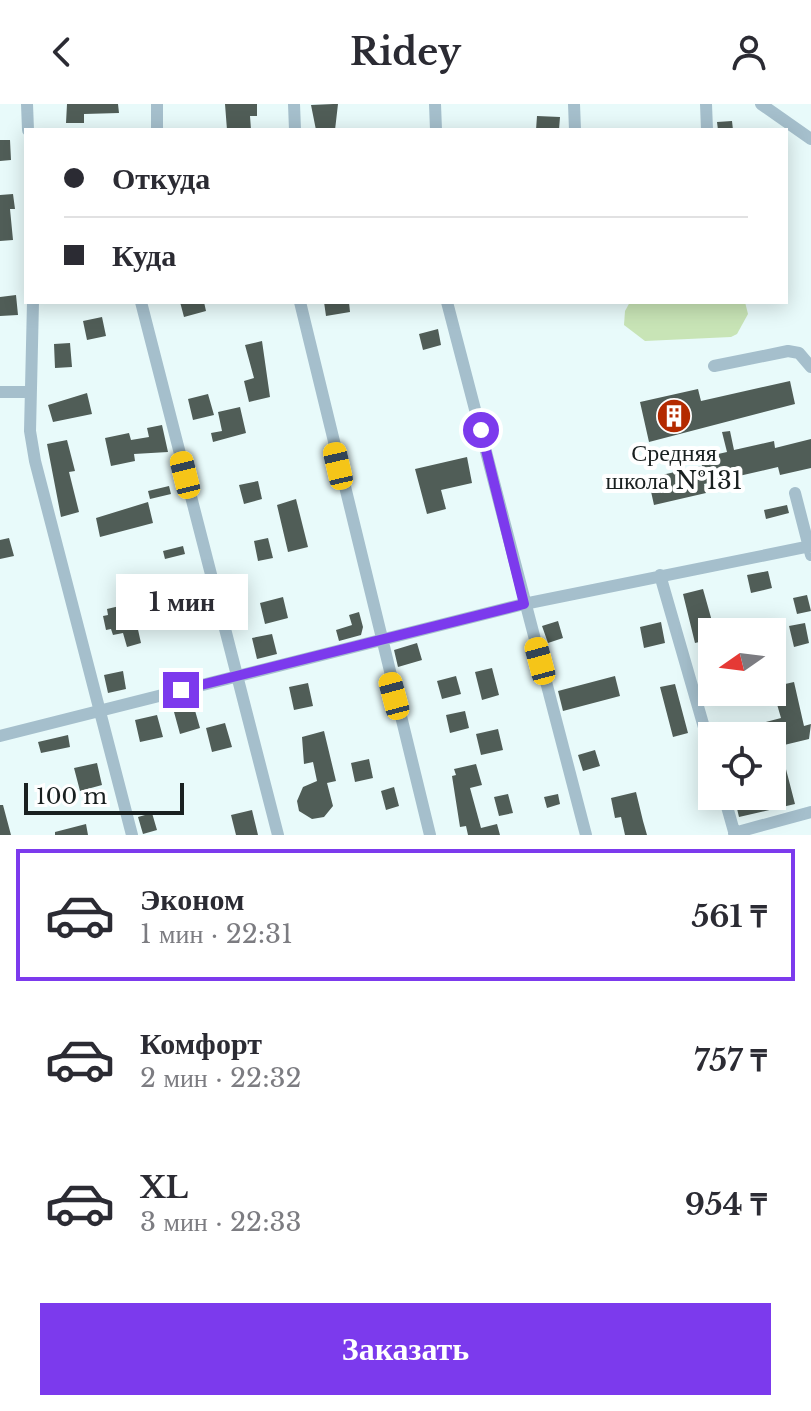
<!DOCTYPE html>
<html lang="ru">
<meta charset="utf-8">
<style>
body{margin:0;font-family:"Libre Baskerville",serif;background:#f7f7f7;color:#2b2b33;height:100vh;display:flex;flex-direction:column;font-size:30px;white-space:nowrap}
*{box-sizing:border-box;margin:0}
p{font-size:26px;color:#7c7c81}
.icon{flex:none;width:44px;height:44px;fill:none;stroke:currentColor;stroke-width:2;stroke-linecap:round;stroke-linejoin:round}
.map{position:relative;height:731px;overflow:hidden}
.details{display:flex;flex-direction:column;background:#fff;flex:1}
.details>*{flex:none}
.hud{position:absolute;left:24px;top:24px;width:764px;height:176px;border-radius:0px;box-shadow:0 4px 20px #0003;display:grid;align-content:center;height:176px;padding:0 40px;background:#fff}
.needle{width:52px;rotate:256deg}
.tools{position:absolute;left:698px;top:514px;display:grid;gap:16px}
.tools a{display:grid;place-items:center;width:88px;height:88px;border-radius:0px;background:#fff;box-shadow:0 4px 20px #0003;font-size:40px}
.scale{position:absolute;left:24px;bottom:20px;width:160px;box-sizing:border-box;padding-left:8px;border:4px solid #192020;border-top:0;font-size:22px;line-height:28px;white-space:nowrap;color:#192020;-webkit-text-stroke:6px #fff;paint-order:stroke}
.end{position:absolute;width:36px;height:36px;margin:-18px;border:10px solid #7c3aed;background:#fff;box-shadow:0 0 0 4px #fff}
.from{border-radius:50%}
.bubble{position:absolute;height:56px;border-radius:0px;background:#fff;box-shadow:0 4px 20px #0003;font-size:26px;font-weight:700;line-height:56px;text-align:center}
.car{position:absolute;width:24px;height:48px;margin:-24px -12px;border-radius:10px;box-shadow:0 0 6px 2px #0007;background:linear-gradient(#f5c518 24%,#345 0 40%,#f5c518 0 76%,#345 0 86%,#f5c518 0)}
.hud b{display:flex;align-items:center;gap:28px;height:76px;font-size:30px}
.hud b+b{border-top:2px solid #e1e1e2}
.hud i{width:20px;height:20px;background:#2b2b33}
ul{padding:14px 0 0;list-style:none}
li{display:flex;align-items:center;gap:24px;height:132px;margin:0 16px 12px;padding:0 24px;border:4px solid transparent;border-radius:0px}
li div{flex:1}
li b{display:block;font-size:30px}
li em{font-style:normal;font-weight:700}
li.active{border-color:#7c3aed}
li>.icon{width:72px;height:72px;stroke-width:1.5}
.primary-button{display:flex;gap:16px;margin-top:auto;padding:16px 40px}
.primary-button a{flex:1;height:92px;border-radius:0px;background:#7c3aed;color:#fff;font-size:32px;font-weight:700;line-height:92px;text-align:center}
header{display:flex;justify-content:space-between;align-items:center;height:104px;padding:0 40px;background:#fff;font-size:36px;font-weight:700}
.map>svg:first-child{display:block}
.green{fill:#c8e4b6}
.building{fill:#505d57}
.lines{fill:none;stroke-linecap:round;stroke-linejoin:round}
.minor{stroke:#a5bfcc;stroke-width:12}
.route{stroke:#7c3aed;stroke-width:10}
.labels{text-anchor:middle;stroke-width:8;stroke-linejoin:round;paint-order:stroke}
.poi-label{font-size:24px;fill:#192020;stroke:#fff}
</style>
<header><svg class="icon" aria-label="back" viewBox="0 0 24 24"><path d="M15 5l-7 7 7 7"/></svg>Ridey<svg class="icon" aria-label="person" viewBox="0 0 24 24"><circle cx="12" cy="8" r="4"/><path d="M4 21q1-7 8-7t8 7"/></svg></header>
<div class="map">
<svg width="811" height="731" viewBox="0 0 811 731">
<rect width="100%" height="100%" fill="#e8fafa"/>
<path class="green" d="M630,198H745L748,210L737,230L731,233L645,237L624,221L625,207Z"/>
<path class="building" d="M67,0H118L119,9L84,10V19H66Z
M225,0H257V12H250L251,26H227Z
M333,0H338L335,26H316L311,1Z
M537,12L560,13L559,26H536Z
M732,17L733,26H718L717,18Z
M0,36H10L11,56L0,57Z
M13,90L15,105H10L13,136L0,137V91Z
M16,191L18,211L0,212V193Z
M180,198H204L206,207L184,213Z
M324,198H349L350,208L326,212Z
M102,213L106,232L87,236L83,217Z
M438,225L441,241L423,246L419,230Z
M262,237L270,293L249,298L244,277L254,274L245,241Z
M70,239L72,263L55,264L54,240Z
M790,277L795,300L649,338L640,298L698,285L701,297Z
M87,289L92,310L53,318L48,301Z
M208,290L214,311L193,316L188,295Z
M240,303L246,329L213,338L211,329L222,327L218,308Z
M162,321L168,348L134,350L135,357L111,362L105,334L129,329L131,336L149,333L147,324Z
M730,327L734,346L774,337L775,344L811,335V364L780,371L778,363L704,380L706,389L654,401L648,374L702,362L700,354L727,348L722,328Z
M67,336L75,367L69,368L79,408L61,413L47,340Z
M467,353L472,379L441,386L446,405L427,410L415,365Z
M258,377L262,395L244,400L239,381Z
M169,382L171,390L150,395L148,387Z
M296,395L308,443L288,448L277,401Z
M148,398L153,419L100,433L96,414Z
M787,401L789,409L766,415L764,406Z
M9,434L14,452L0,455V436Z
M268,434L273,454L258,457L254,437Z
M183,442L185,450L165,455L163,447Z
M768,467L772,484L751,489L747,471Z
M703,485L715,528L712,535L695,539L683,490Z
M807,491L811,507L797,510L793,494Z
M283,493L288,514L265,520L260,499Z
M132,499L141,539L127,543L123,529L113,531L111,525L106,526L103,512L108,511L107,505Z
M359,508L363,523L361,531L339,537L336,526L352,521L349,511Z
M558,517L563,534L548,539L542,522Z
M661,518L665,539L644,544L640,523Z
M805,519L809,539L794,543L789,522Z
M272,530L277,550L257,555L252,534Z
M417,539L422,556L398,563L394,546Z
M492,564L499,591L482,596L475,568Z
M123,567L126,585L108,589L104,571Z
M456,572L461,590L442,595L437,577Z
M615,572L620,592L563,607L558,587Z
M794,578L804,622L811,620L809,635L780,642L795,700L739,713L734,692H772V632H754L751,622L781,614L772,583Z
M308,579L313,602L294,606L289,583Z
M675,580L688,629L673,633L660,583Z
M194,603L200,624L180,630L174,608Z
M465,607L469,624L450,629L446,611Z
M157,611L163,633L140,638L135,616Z
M225,619L232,643L212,648L206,624Z
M498,625L503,646L481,651L476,630Z
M324,627L336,677L327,679L333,702L324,713L312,715L299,707L297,697L303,683L317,677L313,658L304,660L302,633Z
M68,631L70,643L41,649L38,638Z
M595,646L600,662L583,667L578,651Z
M369,655L373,674L355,678L351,659Z
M97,659L102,681L80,687L74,664Z
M476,660L482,681L470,684L481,724L497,720L500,731H468L466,722L460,723L452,672L456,671L454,665Z
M394,683L399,702L386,706L381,687Z
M636,688L643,717L647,731H625L621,713L615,714L611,694Z
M508,690L513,709L499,712L494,693Z
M558,690L560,700L547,704L544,693Z
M0,701H3L11,731H0Z
M252,706L258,731H236L231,711Z
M152,709L157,726L143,730L138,713Z
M86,720L88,731H55V728Z"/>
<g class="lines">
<path class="minor" d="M27,0L28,26
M157,0V26
M294,0L295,26
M435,0L436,26
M574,0L575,26
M706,0L707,26
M761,0L811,35
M33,198L30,327L35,357L132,731
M141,198L278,731
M300,198L430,731
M447,198L586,731
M714,262L788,247L799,249L811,263
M0,288H30
M795,389L811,451
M660,471L712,651
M0,632L524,500L811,442
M724,692L735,731
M734,729L811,708"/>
</g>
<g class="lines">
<path class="route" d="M181,586L524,500L481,326"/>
</g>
<defs>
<g id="building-disc" transform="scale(1.8)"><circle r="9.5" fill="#b42a00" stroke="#fff"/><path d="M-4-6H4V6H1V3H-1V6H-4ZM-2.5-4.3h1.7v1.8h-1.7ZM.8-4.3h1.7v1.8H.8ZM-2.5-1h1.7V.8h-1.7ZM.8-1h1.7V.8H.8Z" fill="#fff"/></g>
</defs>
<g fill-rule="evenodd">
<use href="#building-disc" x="674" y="312"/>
</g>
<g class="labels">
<g class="poi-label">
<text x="674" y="357">Средняя<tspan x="674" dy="28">школа №131</tspan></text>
</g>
</g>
</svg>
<div class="tools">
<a><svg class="needle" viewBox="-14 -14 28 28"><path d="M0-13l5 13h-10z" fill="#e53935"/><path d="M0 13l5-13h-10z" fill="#7c7c81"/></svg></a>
<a><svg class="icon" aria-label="locate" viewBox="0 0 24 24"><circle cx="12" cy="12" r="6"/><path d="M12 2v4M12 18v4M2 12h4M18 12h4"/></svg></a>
</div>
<div class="scale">100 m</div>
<i class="end from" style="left:481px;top:326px"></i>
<i class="end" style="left:181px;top:586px"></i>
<div class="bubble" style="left:116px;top:470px;width:132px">1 мин</div>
<i class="car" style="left:338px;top:362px;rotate:347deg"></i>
<i class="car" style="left:185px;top:371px;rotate:346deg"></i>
<i class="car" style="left:540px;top:557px;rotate:345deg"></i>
<i class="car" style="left:394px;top:592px;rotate:345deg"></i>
<div class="hud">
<b><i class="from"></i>Откуда</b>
<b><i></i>Куда</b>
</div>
</div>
<section class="details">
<ul>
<li class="active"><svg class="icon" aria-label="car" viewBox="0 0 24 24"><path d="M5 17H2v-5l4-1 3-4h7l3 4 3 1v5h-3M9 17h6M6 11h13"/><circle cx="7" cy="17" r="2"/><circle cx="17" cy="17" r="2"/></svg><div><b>Эконом</b><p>1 мин · 22:31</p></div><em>561 ₸</em></li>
<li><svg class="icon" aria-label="car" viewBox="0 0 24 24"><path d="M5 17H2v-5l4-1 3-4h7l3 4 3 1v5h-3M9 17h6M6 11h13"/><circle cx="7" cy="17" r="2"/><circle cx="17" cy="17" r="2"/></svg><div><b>Комфорт</b><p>2 мин · 22:32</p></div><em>757 ₸</em></li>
<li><svg class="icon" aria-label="car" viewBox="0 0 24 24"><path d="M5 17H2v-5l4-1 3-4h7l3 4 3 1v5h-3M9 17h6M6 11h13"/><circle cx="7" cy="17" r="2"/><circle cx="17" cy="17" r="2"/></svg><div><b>XL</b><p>3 мин · 22:33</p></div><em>954 ₸</em></li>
</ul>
<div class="primary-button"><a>Заказать</a></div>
</section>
